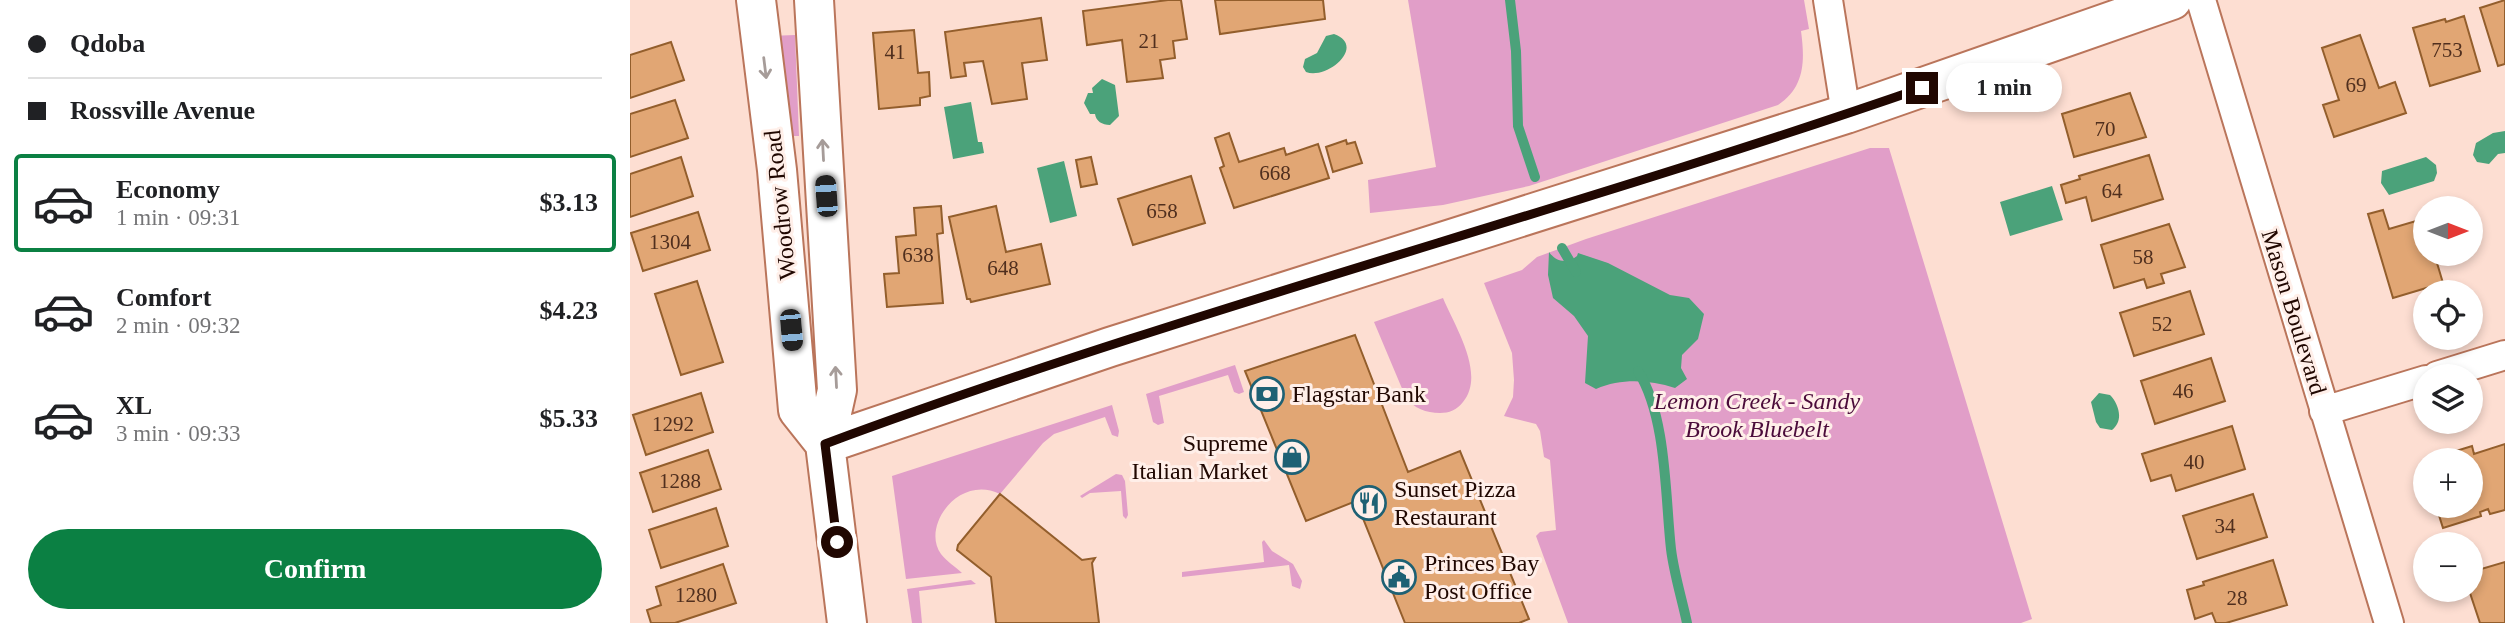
<!DOCTYPE html>
<meta charset="utf-8">
<style>
body{margin:0;font-family:"Times New Roman",serif;background:#f2f2f2;color:#202124;height:100vh;display:flex;flex-direction:column;font-size:26px;white-space:nowrap}
*{box-sizing:border-box;margin:0}
p{font-size:23px;color:#757577}
.icon{flex:none;width:38px;height:38px;fill:none;stroke:currentColor;stroke-width:2;stroke-linecap:round;stroke-linejoin:round}
.map{position:relative;flex:1;overflow:hidden}
.drawer{display:flex;flex-direction:column;background:#fff;width:630px}
.drawer>*{flex:none}
.guide{display:grid;align-content:center;height:154px;padding:0 28px;background:#fff}
.needle{width:46px;rotate:90deg}
.controls{position:absolute;left:1783px;top:196px;display:grid;gap:14px}
.controls a{display:grid;place-items:center;width:70px;height:70px;border-radius:50%;background:#fff;box-shadow:0 4px 10px #0003;font-size:35px}
.end{position:absolute;width:32px;height:32px;margin:-16px;border:9px solid #200701;background:#fff;box-shadow:0 0 0 4px #fff}
.from{border-radius:50%}
.bubble{position:absolute;height:49px;border-radius:24px;background:#fff;box-shadow:0 4px 10px #0003;font-size:23px;font-weight:700;line-height:49px;text-align:center}
.car{position:absolute;width:21px;height:42px;margin:-21px -10px;border-radius:9px;box-shadow:0 0 5px 2px #0007;background:linear-gradient(#222 24%,#8ab4d8 0 40%,#222 0 76%,#8ab4d8 0 86%,#222 0)}
.guide b{display:flex;align-items:center;gap:24px;height:66px;font-size:26px}
.guide b+b{border-top:2px solid #e0e0e0}
.guide i{width:18px;height:18px;background:#202124}
ul{padding:0;list-style:none}
li{display:flex;align-items:center;gap:21px;height:98px;margin:0 14px 10px;padding:0 14px;border:4px solid transparent;border-radius:7px}
li div{flex:1}
li b{display:block;font-size:26px}
li em{font-style:normal;font-weight:700}
li.selected{border-color:#0b8043}
li>.icon{width:63px;height:63px;stroke-width:1.5}
.primary-button{display:flex;gap:14px;margin-top:auto;padding:14px 28px}
.primary-button a{flex:1;height:80px;border-radius:42px;background:#0b8043;color:#fff;font-size:28px;font-weight:700;line-height:80px;text-align:center}
main{display:flex;flex:1;min-height:0}
.map>svg:first-child{display:block}
.green{fill:#e19ec8}
.water{fill:#4ba27a}
.lines{fill:none;stroke-linecap:round;stroke-linejoin:round}
.stream{stroke:#4ba27a;stroke-width:10}
.building{fill:#e1a674;stroke:#935e2c;stroke-width:2}
.street-casing{stroke:#ba755b;stroke-width:32}
.secondary-casing{stroke:#ba755b;stroke-width:42}
.street{stroke:#fff;stroke-width:28}
.secondary{stroke:#fff;stroke-width:38}
.oneway{stroke:#a69c99}
.route{stroke:#200701;stroke-width:9}
.labels{text-anchor:middle;stroke-width:6;stroke-linejoin:round;paint-order:stroke}
.number-label{font-size:21px;fill:#502f1e}
.street-label{font-size:24px;fill:#200701;stroke:#ffefe9}
.poi-label{font-size:24px;fill:#200701;stroke:#ffefe9;text-anchor:start}
.park-label{font-size:24px;font-style:italic;fill:#4b0b3a;stroke:#ffefe9}
</style>
<main>
<section class="drawer">
<div class="guide">
<b><i class="from"></i>Qdoba</b>
<b><i></i>Rossville Avenue</b>
</div>
<ul>
<li class="selected"><svg class="icon" aria-label="car" viewBox="0 0 24 24"><path d="M5 17H2v-5l4-1 3-4h7l3 4 3 1v5h-3M9 17h6M6 11h13"/><circle cx="7" cy="17" r="2"/><circle cx="17" cy="17" r="2"/></svg><div><b>Economy</b><p>1 min · 09:31</p></div><em>$3.13</em></li>
<li><svg class="icon" aria-label="car" viewBox="0 0 24 24"><path d="M5 17H2v-5l4-1 3-4h7l3 4 3 1v5h-3M9 17h6M6 11h13"/><circle cx="7" cy="17" r="2"/><circle cx="17" cy="17" r="2"/></svg><div><b>Comfort</b><p>2 min · 09:32</p></div><em>$4.23</em></li>
<li><svg class="icon" aria-label="car" viewBox="0 0 24 24"><path d="M5 17H2v-5l4-1 3-4h7l3 4 3 1v5h-3M9 17h6M6 11h13"/><circle cx="7" cy="17" r="2"/><circle cx="17" cy="17" r="2"/></svg><div><b>XL</b><p>3 min · 09:33</p></div><em>$5.33</em></li>
</ul>
<div class="primary-button"><a>Confirm</a></div>
</section>
<div class="map">
<svg width="1875" height="623" viewBox="0 0 1875 623">
<rect width="100%" height="100%" fill="#fdded2"/>
<path class="green" d="M778,0H1174L1179,29L1171,31C1175,61 1175,87 1148,105L899,186L813,205L740,213L738,180L806,167Z
M165,35L169,136H163L139,36Z
M1240,148H1259L1402,619L1391,623H938L906,536L910,532L926,530L920,460L914,457L910,431L906,424L874,416L883,397L884,380L882,353L854,283L892,270L907,257L956,239Z
M813,298C825,327 856,374 833,402C827,410 819,413 810,413C796,413 784,408 776,398L744,322Z
M605,365L614,392L609,394L604,392L598,375L529,396L534,423L528,425L523,422L516,394Z
M482,405L489,431L488,437L482,435L475,417L424,434L413,443L370,494C328,474 291,527 311,554C316,561 326,567 332,573L276,579L262,476Z
M486,474L492,475L495,481L498,515L496,519L493,516L491,491L460,493L452,498L450,496Z
M634,540L642,551L663,564L672,581L670,589L662,586L659,565L552,577V572L634,562L632,542Z
M341,580L346,584L289,591L292,623H282L277,589Z"/>
<path class="water" d="M704,34C737,46 697,80 676,72L673,67L675,59L687,53L696,36Z
M472,79L485,85L489,116L480,125C472,125 466,121 465,114H460L454,103L458,93H463L462,88Z
M341,102L348,142H352L354,153L323,159L314,107Z
M1875,131V153L1868,154L1859,164L1847,162L1843,155L1846,143L1863,133Z
M1796,157L1806,165L1807,173L1804,181L1759,195L1751,183L1752,171Z
M434,161L447,216L420,223L407,168Z
M1422,186L1433,220L1380,236L1370,202Z
M919,252C926,262 937,264 947,256L948,253L978,263L1040,295L1059,298L1074,314L1068,339L1052,355L1051,368L1057,379L1045,388C1019,380 992,378 966,389L955,383L958,336L944,316L923,298L918,275Z
M1469,393L1480,395C1489,404 1494,421 1482,430L1470,428L1466,422L1461,402Z"/>
<g class="lines">
<path class="stream" d="M880,0L886,51L888,126L905,177
M932,248L946,272
M1008,371C1037,417 1035,496 1041,549C1044,574 1052,599 1057,623"/>
</g>
<path class="building" d="M538,0H551L557,39L543,41L545,58L530,60L533,78L497,82L492,40L457,45L453,11Z
M585,0H693L695,19L590,34Z
M1875,0V64L1868,66L1850,8Z
M1834,16L1850,71L1800,86L1783,28L1815,19L1816,22Z
M411,18L417,60L392,63L397,99L362,104L353,61L334,63L336,76L321,78L315,32Z
M284,30L288,73L299,72L300,96L290,98V105L249,109L243,33Z
M1730,35L1749,88L1765,82L1776,113L1704,137L1693,105L1709,100L1692,48Z
M41,42L54,80L0,98V55Z
M1500,93L1516,137L1444,157L1432,114Z
M45,100L58,138L0,157V114Z
M599,133L609,162L654,148L656,155L688,144L699,178L604,208L590,168L594,166L585,138Z
M716,140L717,144L725,142L732,163L703,172L696,147Z
M1519,155L1533,199L1462,221L1456,197L1436,203L1431,185L1450,179L1449,176Z
M51,157L63,196L0,217V174Z
M461,157L467,184L451,187L446,160Z
M561,176L575,223L503,245L488,199Z
M311,206L313,233L307,234L313,303L257,307L254,274L269,273L266,237L286,235L284,208Z
M366,206L376,252L411,244L420,284L341,302L340,299H337L319,217Z
M1753,210L1759,229L1796,218V254H1838L1807,263L1813,283L1763,298L1738,214Z
M68,212L80,250L13,271L1,233Z
M1539,224L1555,267L1531,274L1534,283L1517,288L1514,279L1484,288L1471,245Z
M67,281L93,362L51,375L25,294Z
M1560,291L1574,334L1504,356L1490,313Z
M725,335L778,472L830,451L899,619L889,623H775L726,501L676,521L615,371Z
M1581,358L1595,401L1525,424L1511,381Z
M71,393L83,432L16,455L3,415Z
M1602,426L1615,469L1546,491L1541,475L1521,481L1512,454Z
M1875,444V510L1860,514L1858,509L1850,512L1851,516L1813,528L1806,506H1841V460H1797L1842,446L1844,454Z
M78,450L91,489L23,512L10,473Z
M370,494L452,560L465,558L462,563L469,623H366L361,577L327,550L328,545Z
M1623,494L1637,537L1567,559L1553,516Z
M86,508L98,546L31,568L19,530Z
M1643,560L1657,605L1596,623H1586L1582,613L1565,619L1557,590L1574,585L1573,582Z
M1875,562V623H1850L1839,590H1841V572Z
M93,564L106,603L45,623H21L17,610L31,605L26,587Z"/>
<g class="lines">
<g class="street-casing">
<path id="street" d="M1198,0L1216,114
M1571,0L1759,623
M1807,376L1875,355
M1694,411L1796,380"/>
</g>
<g class="secondary-casing">
<path id="secondary" d="M126,0L147,170L168,410L195,444
M184,0L207,390L195,444L217,623
M195,444L480,347L1216,114L1542,0"/>
</g>
<use href="#street" class="street"/>
<use href="#secondary" class="secondary"/>
</g>
<defs><path id="oneway-shaft" d="M-6 0H5M1.5-3L5.5 0L1.5 3" fill="none" stroke-width="1.6" stroke-linecap="round" stroke-linejoin="round" transform="scale(1.75)"/></defs>
<g class="oneway">
<use href="#oneway-shaft" transform="translate(135 68) rotate(83)"/>
<use href="#oneway-shaft" transform="translate(193 150) rotate(-93)"/>
<use href="#oneway-shaft" transform="translate(206 377) rotate(-93)"/>
</g>
<g class="lines">
<path class="route" d="M207,542L195,444C555,310 929,214 1292,88"/>
</g>
<defs>
<g id="bank-ring" transform="scale(1.75)"><circle r="9.5" fill="#ffefe9" stroke="#1e6174" stroke-width="1.5"/><path d="M-6-4H6V4H-6ZM0-2.3a2.3 2.3 0 1 0 0 4.6a2.3 2.3 0 1 0 0-4.6Z" fill="#1e6174"/></g>
<g id="shop-ring" transform="scale(1.75)"><circle r="9.5" fill="#ffefe9" stroke="#1e6174" stroke-width="1.5"/><path d="M-5-2.5h2.3a2.7 3.5 0 0 1 5.4 0H5L5.5 6h-11ZM-1.5-2.5h3a1.5 2.3 0 0 0-3 0Z" fill="#1e6174"/></g>
<g id="restaurant-ring" transform="scale(1.75)"><circle r="9.5" fill="#ffefe9" stroke="#1e6174" stroke-width="1.5"/><path d="M-5-6h1v4h1v-4h1v4h1v-4h1v5L-1.5 .5V6h-2V.5L-5-1ZM5-6V6H3V1.5H1.5Q1.5-4 5-6Z" fill="#1e6174"/></g>
<g id="civic-ring" transform="scale(1.75)"><circle r="9.5" fill="#ffefe9" stroke="#1e6174" stroke-width="1.5"/><path d="M-.6-6.5H3V-4.5H.6V-3L4-1V1h2V6H-6V1h2V-1L-.6-3ZM-1.2 2.5V6h2.4V2.5Z" fill="#1e6174"/></g>
</defs>
<g fill-rule="evenodd">
<use href="#bank-ring" x="637" y="394"/>
<use href="#shop-ring" x="662" y="457"/>
<use href="#restaurant-ring" x="739" y="503"/>
<use href="#civic-ring" x="769" y="577"/>
</g>
<g class="labels">
<g class="number-label">
<text x="519" y="48">21</text>
<text x="1817" y="57">753</text>
<text x="265" y="59">41</text>
<text x="1726" y="92">69</text>
<text x="1475" y="136">70</text>
<text x="645" y="180">668</text>
<text x="1482" y="198">64</text>
<text x="532" y="218">658</text>
<text x="40" y="249">1304</text>
<text x="288" y="262">638</text>
<text x="1513" y="264">58</text>
<text x="373" y="275">648</text>
<text x="1532" y="331">52</text>
<text x="1553" y="398">46</text>
<text x="43" y="431">1292</text>
<text x="1564" y="469">40</text>
<text x="50" y="488">1288</text>
<text x="1595" y="533">34</text>
<text x="66" y="602">1280</text>
<text x="1607" y="605">28</text>
</g>
<g class="street-label">
<text transform="translate(150 205) rotate(-96)" y="8">Woodrow Road</text>
<text transform="translate(1664 312) rotate(73)" y="8">Mason Boulevard</text>
</g>
<g class="poi-label">
<text x="662" y="402">Flagstar Bank</text>
<text x="638" y="451" text-anchor="end">Supreme<tspan x="638" dy="28">Italian Market</tspan></text>
<text x="764" y="497">Sunset Pizza<tspan x="764" dy="28">Restaurant</tspan></text>
<text x="794" y="571">Princes Bay<tspan x="794" dy="28">Post Office</tspan></text>
</g>
<g class="park-label">
<text x="1127" y="409">Lemon Creek - Sandy<tspan x="1127" dy="28">Brook Bluebelt</tspan></text>
</g>
</g>
</svg>
<div class="controls">
<a><svg class="needle" viewBox="-14 -14 28 28"><path d="M0-13l5 13h-10z" fill="#e53935"/><path d="M0 13l5-13h-10z" fill="#757577"/></svg></a>
<a><svg class="icon" aria-label="locate" viewBox="0 0 24 24"><circle cx="12" cy="12" r="6"/><path d="M12 2v4M12 18v4M2 12h4M18 12h4"/></svg></a>
<a><svg class="icon" aria-label="layers" viewBox="0 0 24 24"><path d="M12 4l9 5-9 5-9-5zM3 14l9 5 9-5"/></svg></a>
<a>+</a>
<a>−</a>
</div>
<i class="end from" style="left:207px;top:542px"></i>
<i class="end" style="left:1292px;top:88px"></i>
<div class="bubble" style="left:1316px;top:63px;width:116px">1 min</div>
<i class="car" style="left:196px;top:196px;rotate:356deg"></i>
<i class="car" style="left:161px;top:330px;rotate:175deg"></i>
</div>
</main>
